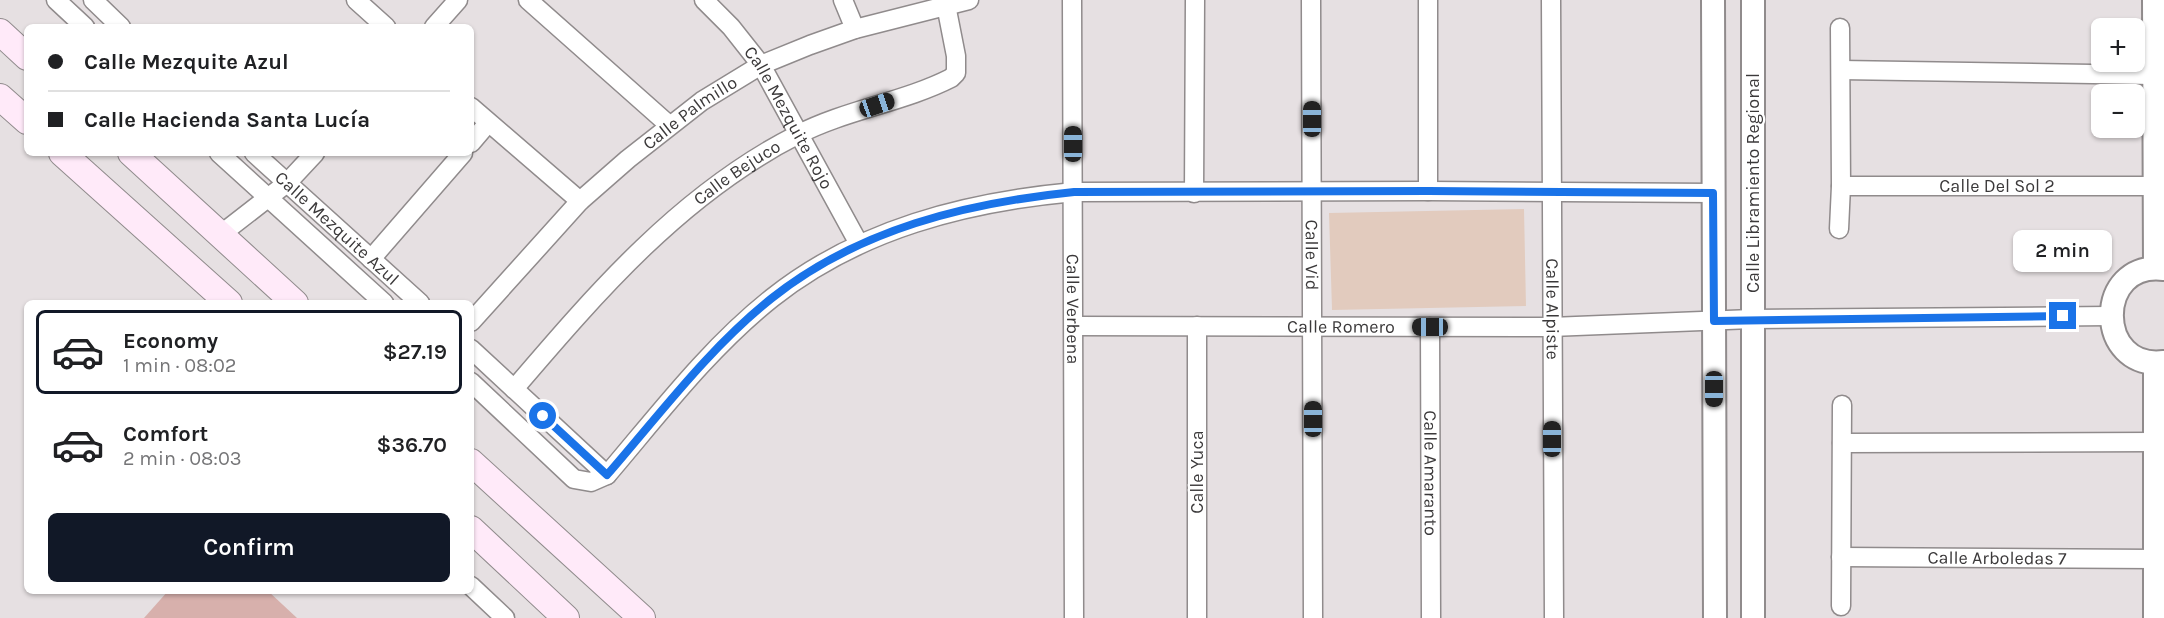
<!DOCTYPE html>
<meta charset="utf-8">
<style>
body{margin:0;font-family:Karla,sans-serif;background:#f2f2f2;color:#202124;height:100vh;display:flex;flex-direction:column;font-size:22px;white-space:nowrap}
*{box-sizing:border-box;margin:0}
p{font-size:20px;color:#757577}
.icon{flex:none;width:33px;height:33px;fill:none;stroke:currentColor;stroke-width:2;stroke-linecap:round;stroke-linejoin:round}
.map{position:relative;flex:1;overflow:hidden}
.sheet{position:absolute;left:24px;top:300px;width:450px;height:294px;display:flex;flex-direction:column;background:#fff;border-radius:9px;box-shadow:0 2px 4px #0004}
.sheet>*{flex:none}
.guide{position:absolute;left:24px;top:24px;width:450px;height:132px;border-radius:9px;box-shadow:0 2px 4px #0004;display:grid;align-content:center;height:132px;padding:0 24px;background:#fff}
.buttons{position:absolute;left:2091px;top:18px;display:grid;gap:12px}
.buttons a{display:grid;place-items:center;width:54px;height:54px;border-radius:9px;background:#fff;box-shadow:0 2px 4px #0004;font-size:30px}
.end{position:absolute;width:27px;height:27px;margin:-14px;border:8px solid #1a73e8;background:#fff;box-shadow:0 0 0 3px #fff}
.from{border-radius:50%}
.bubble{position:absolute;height:42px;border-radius:9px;background:#fff;box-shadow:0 2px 4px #0004;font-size:20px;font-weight:600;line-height:42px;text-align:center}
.car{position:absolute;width:18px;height:36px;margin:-18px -9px;border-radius:8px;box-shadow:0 0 4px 2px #0007;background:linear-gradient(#222 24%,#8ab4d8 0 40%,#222 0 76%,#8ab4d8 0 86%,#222 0)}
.guide b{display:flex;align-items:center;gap:21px;height:57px;font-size:22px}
.guide b+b{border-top:2px solid #e0e0e0}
.guide i{width:15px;height:15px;background:#202124}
ul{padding:10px 0 0;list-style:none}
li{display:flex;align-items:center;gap:18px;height:84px;margin:0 12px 9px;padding:0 12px;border:3px solid transparent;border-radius:9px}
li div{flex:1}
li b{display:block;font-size:22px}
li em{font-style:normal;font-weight:600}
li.selected{border-color:#111827}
li>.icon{width:54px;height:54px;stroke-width:1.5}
.cta{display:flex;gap:12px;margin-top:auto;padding:12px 24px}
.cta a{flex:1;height:69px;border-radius:9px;background:#111827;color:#fff;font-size:24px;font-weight:600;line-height:69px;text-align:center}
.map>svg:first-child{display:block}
.green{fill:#e2cbbe}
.building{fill:#d7b0ac}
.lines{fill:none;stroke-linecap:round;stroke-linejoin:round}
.minor-casing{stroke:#908b8c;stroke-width:21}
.tertiary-casing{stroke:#908b8c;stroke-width:26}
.secondary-casing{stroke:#908b8c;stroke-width:28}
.minor{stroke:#fff;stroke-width:18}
.tertiary{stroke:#fff;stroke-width:22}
.secondary{stroke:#ffeaf9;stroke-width:26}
.route{stroke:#1a73e8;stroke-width:8}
.labels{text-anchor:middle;stroke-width:4.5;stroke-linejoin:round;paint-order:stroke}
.street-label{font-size:18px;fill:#3b393a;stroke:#fff}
</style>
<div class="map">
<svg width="2164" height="618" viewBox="0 0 2164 618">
<rect width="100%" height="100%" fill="#e6e0e2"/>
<path class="green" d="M1524,209L1526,306L1332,310L1329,213Z"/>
<path class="building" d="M168,591H268L297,618H144Z"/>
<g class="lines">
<g class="minor-casing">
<g id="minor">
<path d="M56,0L85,27"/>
<path d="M93,0L121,27"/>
<path d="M356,0L386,27"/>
<path d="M528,0L669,125"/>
<path id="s1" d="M704,0L731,27L761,65L859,244"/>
<path d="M843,0L855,29"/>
<path id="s2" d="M1072,0L1074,618"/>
<path id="s3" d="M1311,0L1313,618"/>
<path d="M1428,0V191"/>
<path id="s4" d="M1551,0L1554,618"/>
<path d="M434,27L458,0"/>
<path d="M1841,70L2153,75"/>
<path d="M471,107L580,201"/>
<path d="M471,143L488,123"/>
<path d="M219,153L384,303"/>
<path id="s5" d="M254,153L420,303"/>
<path id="s6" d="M1841,186H2155"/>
<path d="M1194,193L1195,0"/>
<path d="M1839,229L1841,186L1840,28"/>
<path d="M220,235L287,183L315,153"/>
<path d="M371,259L463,153"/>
<path id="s7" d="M471,322L580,201L628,159L702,101L761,65L810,45L855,29L969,0"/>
<path id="s8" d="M1074,326L1551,327L1752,319L2110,316"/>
<path d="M1197,326V618"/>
<path id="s9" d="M1430,327L1431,618"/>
<path d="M471,349L607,475"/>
<path d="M471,382L574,479L591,482L607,475C659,414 709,348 772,298C859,229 966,202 1074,192L1428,191L1713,193"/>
<path id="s10" d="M514,389C597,292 681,194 797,135C845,110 904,102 951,78L956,73V56L946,5"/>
<path d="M1842,443L2154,442"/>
<path id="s11" d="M1841,557L2154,559"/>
<path d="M471,586L505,618"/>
<path d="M1841,606L1842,405"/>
</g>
</g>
<g class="tertiary-casing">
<path id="tertiary" d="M1713,0L1715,618
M1753,0V618
M2154,0L2155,268
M2164,269C2094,260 2095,371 2164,362
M2155,363V618"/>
</g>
<g class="secondary-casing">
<path id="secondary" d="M0,32L27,57
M0,97L27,121
M62,153L229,303
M131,153L295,303
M471,462L642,618
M471,529L566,618"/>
</g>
<use href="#minor" class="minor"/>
<use href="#tertiary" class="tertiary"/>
<use href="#secondary" class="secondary"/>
</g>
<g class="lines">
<path class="route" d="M543,416L607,475C660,414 709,348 772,298C859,229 966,203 1074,192L1428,191L1713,193L1714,321L2063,316"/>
</g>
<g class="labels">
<g class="street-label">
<text dy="6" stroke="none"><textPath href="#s7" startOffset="304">Calle Palmillo</textPath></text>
<text dy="6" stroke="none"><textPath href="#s1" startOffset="146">Calle Mezquite Rojo</textPath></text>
<text dy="6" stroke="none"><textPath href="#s10" startOffset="312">Calle Bejuco</textPath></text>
<text transform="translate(1753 183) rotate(-90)" y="6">Calle Libramiento Regional</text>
<text dy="6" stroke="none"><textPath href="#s6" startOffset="156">Calle Del Sol 2</textPath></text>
<text dy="6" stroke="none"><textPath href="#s5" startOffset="112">Calle Mezquite Azul</textPath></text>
<text dy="6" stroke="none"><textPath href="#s3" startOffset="255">Calle Vid</textPath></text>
<text dy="6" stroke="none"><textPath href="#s2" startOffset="309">Calle Verbena</textPath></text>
<text dy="6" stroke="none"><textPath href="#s4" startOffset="309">Calle Alpiste</textPath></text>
<text dy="6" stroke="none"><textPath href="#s8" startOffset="267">Calle Romero</textPath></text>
<text transform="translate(1197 472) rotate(-90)" y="6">Calle Yuca</text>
<text dy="6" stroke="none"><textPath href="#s9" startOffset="146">Calle Amaranto</textPath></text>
<text dy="6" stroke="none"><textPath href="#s11" startOffset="156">Calle Arboledas 7</textPath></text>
</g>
</g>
</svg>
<div class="buttons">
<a>+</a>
<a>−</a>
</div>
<i class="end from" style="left:543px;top:416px"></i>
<i class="end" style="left:2063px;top:316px"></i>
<div class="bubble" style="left:2013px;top:230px;width:99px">2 min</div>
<i class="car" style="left:877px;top:105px;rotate:71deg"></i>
<i class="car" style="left:1312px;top:119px;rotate:0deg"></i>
<i class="car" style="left:1073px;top:144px;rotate:0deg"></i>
<i class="car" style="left:1430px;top:327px;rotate:270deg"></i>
<i class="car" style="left:1714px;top:389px;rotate:180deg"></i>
<i class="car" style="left:1313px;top:419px;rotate:0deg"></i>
<i class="car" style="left:1552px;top:439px;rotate:0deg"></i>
<div class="guide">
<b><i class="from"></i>Calle Mezquite Azul</b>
<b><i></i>Calle Hacienda Santa Lucía</b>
</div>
<section class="sheet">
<ul>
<li class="selected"><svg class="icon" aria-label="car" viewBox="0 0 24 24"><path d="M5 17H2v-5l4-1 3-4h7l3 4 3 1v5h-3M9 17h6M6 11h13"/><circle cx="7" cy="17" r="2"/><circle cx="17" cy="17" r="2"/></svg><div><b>Economy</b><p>1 min · 08:02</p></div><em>$27.19</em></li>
<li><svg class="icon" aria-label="car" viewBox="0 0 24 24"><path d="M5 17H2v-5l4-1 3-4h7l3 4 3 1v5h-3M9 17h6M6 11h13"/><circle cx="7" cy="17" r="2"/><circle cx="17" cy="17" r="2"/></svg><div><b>Comfort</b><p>2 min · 08:03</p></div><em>$36.70</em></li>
</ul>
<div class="cta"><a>Confirm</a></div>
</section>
</div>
